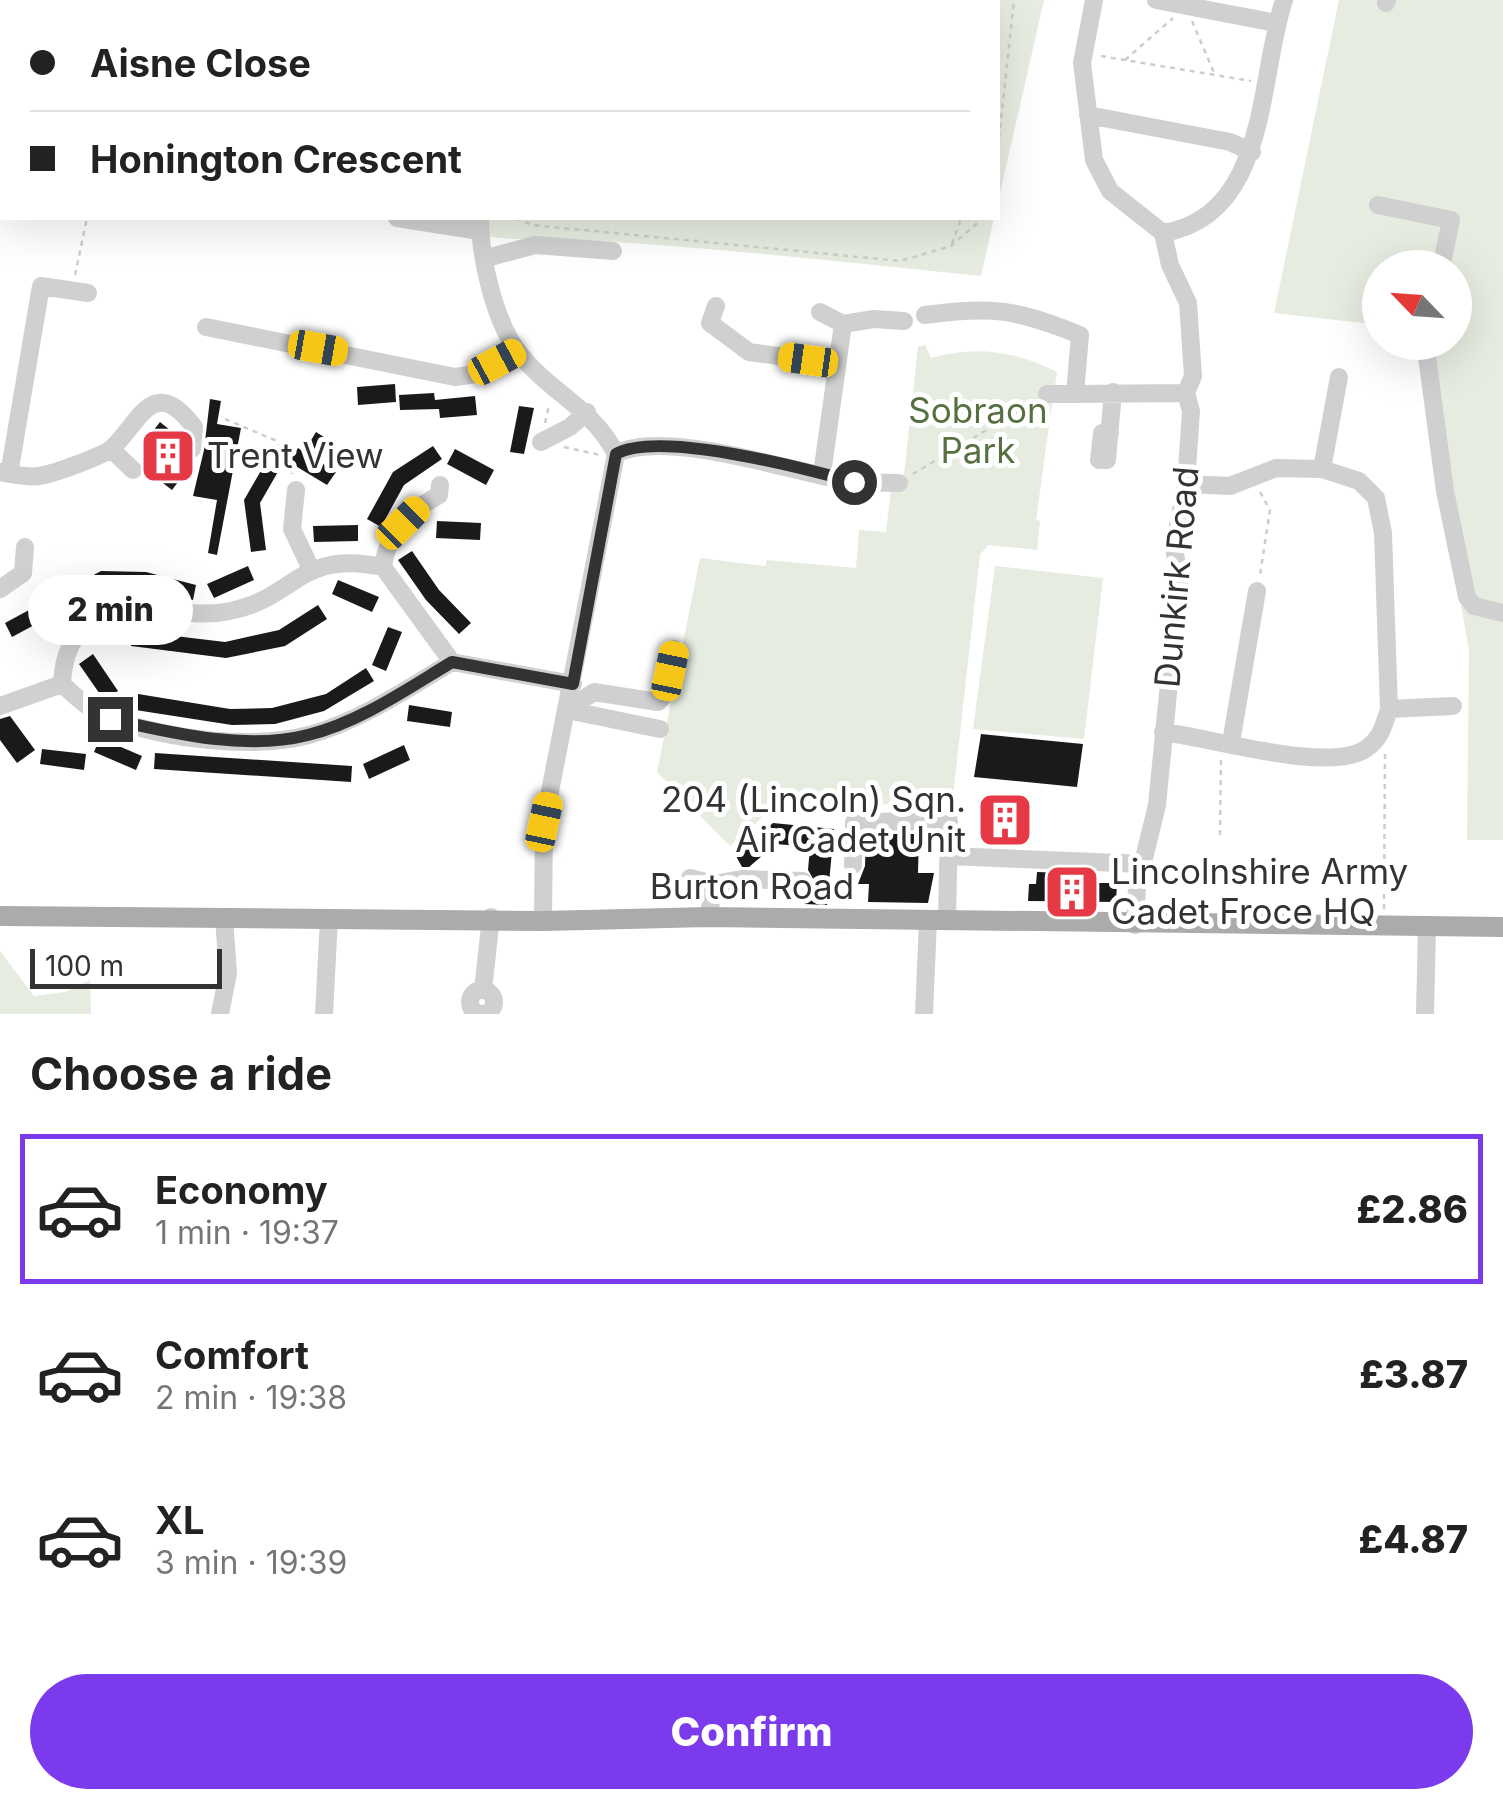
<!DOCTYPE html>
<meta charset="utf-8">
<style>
body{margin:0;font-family:Inter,sans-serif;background:#f2f2f2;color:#222;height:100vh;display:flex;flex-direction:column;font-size:38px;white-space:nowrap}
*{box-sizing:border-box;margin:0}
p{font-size:32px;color:#767676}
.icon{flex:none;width:55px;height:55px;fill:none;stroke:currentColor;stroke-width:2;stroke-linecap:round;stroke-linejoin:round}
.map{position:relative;height:1014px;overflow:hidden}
.side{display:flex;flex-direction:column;background:#fff;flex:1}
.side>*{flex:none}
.banner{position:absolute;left:0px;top:0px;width:1000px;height:220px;box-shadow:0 10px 40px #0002;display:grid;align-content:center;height:220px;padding:0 30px;background:#fff}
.needle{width:65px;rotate:295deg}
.buttons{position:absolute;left:1362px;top:250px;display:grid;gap:20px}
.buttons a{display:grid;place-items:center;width:110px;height:110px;border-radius:50%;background:#fff;box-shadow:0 10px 40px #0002;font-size:50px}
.scale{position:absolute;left:30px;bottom:25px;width:192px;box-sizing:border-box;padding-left:10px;border:5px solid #333;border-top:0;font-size:28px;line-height:35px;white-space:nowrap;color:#333;-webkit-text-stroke:8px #fff;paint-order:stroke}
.end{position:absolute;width:45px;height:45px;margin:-22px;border:12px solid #333;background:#fff;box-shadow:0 0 0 5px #fff}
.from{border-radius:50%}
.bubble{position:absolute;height:70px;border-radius:35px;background:#fff;box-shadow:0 10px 40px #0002;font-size:32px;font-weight:800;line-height:70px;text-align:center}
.car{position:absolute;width:30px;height:60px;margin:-30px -15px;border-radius:12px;box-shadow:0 0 8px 2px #0007;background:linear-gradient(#f5c518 24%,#345 0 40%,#f5c518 0 76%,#345 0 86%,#f5c518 0)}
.banner b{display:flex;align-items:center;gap:35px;height:95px;font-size:38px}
.banner b+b{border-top:2px solid #e0e0e0}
.banner i{width:25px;height:25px;background:#222}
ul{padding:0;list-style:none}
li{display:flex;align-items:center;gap:30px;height:150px;margin:0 20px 15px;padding:0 10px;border:5px solid transparent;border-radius:0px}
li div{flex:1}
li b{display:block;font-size:38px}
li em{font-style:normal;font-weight:800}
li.on{border-color:#7c3aed}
li>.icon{width:90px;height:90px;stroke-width:1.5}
h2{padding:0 30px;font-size:45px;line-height:120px}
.cta{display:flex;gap:20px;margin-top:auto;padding:20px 30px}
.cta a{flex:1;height:115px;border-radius:60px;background:#7c3aed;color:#fff;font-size:40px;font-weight:800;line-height:115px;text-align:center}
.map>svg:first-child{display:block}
.green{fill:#e6ecdf}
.building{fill:#1a1a1a}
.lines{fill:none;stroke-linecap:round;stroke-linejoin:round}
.path{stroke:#cdcdcd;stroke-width:2.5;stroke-dasharray:5 5;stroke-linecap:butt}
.minor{stroke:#d0d0d0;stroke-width:18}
.major{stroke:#ababab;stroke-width:20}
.route{stroke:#333;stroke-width:12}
.labels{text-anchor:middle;stroke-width:10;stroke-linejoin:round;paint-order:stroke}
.park-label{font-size:35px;fill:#56703f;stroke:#fff}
.poi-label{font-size:35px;fill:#333;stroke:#fff;text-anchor:start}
.street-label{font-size:35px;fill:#333;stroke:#fff}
</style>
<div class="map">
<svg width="1503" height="1014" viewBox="0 0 1503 1014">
<rect width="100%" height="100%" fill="#fff"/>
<path class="green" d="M502,0H1044L998,202V2Z
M1339,0H1503V840H1467L1469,651L1416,344L1455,342V268H1380V325L1274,313Z
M486,218H994L981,276C854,263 728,249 601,241C584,240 495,240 489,236Z
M925,345L931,358C975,345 1015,351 1057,372L1055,386H1047L1045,402L1052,404L1036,520L1040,521L1037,550L988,545L980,555L952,805L846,804L845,813H767L730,846L657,772L700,558L765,566L767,560L856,568L859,530L886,532L891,490H898L904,474L918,347Z
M995,566L1103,578L1084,739L973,729Z
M0,951L34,996L65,992L90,980L91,1014H0Z"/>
<path class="building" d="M395,384L396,402L358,405L357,387Z
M434,393L435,400L475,396L477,415L440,418L439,409L400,410L399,395Z
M210,399L221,401L217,424L241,428L217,555L208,553L217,500L193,496L204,450Z
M519,406L534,408L524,454L510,452Z
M160,422L180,438L174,453L190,466L172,490L151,474L162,460L142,445Z
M316,432L327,439L315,459L336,472L327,485L289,462L298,448L304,452Z
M433,446L442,459L404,485L381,527L367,519L393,472Z
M455,449L494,470L486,485L447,464Z
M270,455L283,463L260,503L266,550L251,552L244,500Z
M437,521L481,523L480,540L436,538Z
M358,525V541L314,542L313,526Z
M412,551L439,590L471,623L459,634L426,600L398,560Z
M248,566L254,580L214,598L207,584Z
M101,571L146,572L196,585L193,600L145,588L105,587L12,637L5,623Z
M338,580L379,597L372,612L332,594Z
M318,605L327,619L285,646L226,658L131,646L133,631L225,642L279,630Z
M388,627L402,632L386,671L372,665Z
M93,654L118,691L104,700L79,664Z
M366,668L374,681L324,711L275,724L232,725L129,709L132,693L230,709L272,708L326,694Z
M409,705L452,712L450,727L407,721Z
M10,716L35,750L17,763L0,740V719Z
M981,734L1083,744L1077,787L974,777Z
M100,738L142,756L136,770L94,752Z
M404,745L410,760L369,779L363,764Z
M42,749L86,754L84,770L40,764Z
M155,753L352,766L351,782L154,769Z
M988,810H1022L1021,832L987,831Z
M773,823L834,829L827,905L804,904L805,893L815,882L808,870L810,847L776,844L749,867H742L736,856Z
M866,834H919L918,873H934L928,903L868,902L869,884H858L865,866Z
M1037,872L1093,874L1092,883H1117L1116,902L1028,901L1029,884H1036Z"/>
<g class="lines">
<path class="path" d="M379,2L380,0
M508,2L509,0
M1192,21L1215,75
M1101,56L1251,81
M1125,60L1173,18
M998,148L1014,0
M516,218L532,225L900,261L951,246L983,218
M952,244L961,218
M75,275L87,218
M225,419L277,441L292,474
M545,423L549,406
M564,447L600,455
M913,474L1035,401
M1260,492L1270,510L1260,575
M1220,835L1221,756
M1384,909L1385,753
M477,1014L478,1013"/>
<path class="minor" d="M214,0L217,2
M1094,0L1082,63L1094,160L1110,191L1163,233C1269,216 1258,78 1284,0
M1156,0L1276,23
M438,2L439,0
M1386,3L1387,0
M0,44H2
M1088,115L1230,142L1252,152
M1378,205L1451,220L1441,268
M397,218L480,231
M480,218C480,257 494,321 519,353C549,392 593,408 616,454L544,822L543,921
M487,258L535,245L613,251
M716,306L710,323L749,352L837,364
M820,312L843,324L822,474
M925,315C994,306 1015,309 1080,335L1075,394L1186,393
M843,324L874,319L904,321
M206,327L455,377L476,374L517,351
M1425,342L1445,491L1467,597L1474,606L1503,613
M1047,394H1075
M1110,434L1102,433L1099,460H1107L1113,392
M541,442L570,427L587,412
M111,449L133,470
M616,454C664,428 796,473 852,482C867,484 884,482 899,483
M1322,469L1339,377
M0,472C12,474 27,478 39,476C53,474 103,456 112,448C139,424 153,372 194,427L192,449
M9,474L41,286L88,293
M296,490L292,529L311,569
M383,567C387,534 410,511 439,495L440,485
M0,589L23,573L25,547
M452,662L573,684
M62,684C63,659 71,633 95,619C133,598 184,619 225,612C297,600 296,549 383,567L452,662
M62,684C77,698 92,712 112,719C167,739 251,750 309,735C360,721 407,689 452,662
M0,706L62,684
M1389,709L1453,706
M567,710L594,692L658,702L665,694L674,649
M567,710L660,729
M1163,732C1209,737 1331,775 1367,748C1381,738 1384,725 1389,709L1383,533L1376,498L1359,481L1322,469L1276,468L1230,486L1186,484
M1231,742L1257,591
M948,856L1143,864
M853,865L854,822L949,821L947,921
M690,878L713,884
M709,917L713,884L742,879L803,881
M1135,925L1137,887L1157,805L1179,582L1174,546L1186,484L1191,411L1186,393L1193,376L1188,303L1170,265L1163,233
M483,990L491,917
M470 1002a12 12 0 1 1 24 0a12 12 0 1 1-24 0Z
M220,1014L228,973L224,918
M324,1014L329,918
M924,1014L928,921
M1425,1014L1427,926"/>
<path class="major" d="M0,916L543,921L709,917L1503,927"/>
</g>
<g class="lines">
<path class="route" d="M110,719C172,733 245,751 308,735C360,722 407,689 452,662L573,684L616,454C659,430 803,468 854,482"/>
</g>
<defs>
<g id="building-square" transform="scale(2.875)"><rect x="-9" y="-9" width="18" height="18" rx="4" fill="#e63946" stroke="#fff"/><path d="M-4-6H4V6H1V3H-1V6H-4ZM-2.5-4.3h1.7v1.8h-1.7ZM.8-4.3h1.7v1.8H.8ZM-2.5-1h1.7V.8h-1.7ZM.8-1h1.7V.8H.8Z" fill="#fff"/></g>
</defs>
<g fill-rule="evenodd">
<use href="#building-square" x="168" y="456"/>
<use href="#building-square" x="1005" y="820"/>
<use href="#building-square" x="1072" y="892"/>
</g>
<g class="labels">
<g class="park-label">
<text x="978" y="423">Sobraon<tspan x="978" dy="40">Park</tspan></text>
</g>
<g class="poi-label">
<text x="207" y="468">Trent View</text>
<text x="966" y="812" text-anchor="end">204 (Lincoln) Sqn.<tspan x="966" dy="40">Air Cadet Unit</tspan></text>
<text x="1111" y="884">Lincolnshire Army<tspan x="1111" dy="40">Cadet Froce HQ</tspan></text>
</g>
<g class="street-label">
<text transform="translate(1177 577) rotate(-85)" y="12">Dunkirk Road</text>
<text x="752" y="899">Burton Road</text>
</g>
</g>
</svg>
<div class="buttons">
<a><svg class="needle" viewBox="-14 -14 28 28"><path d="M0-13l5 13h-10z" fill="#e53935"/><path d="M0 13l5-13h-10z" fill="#767676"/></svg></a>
</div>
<div class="scale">100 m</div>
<i class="end from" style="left:854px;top:482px"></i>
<i class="end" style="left:110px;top:719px"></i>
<div class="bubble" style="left:28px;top:575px;width:165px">2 min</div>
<i class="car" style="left:318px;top:348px;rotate:100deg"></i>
<i class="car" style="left:808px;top:360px;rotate:278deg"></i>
<i class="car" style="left:497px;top:362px;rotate:62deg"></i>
<i class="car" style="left:403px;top:523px;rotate:45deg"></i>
<i class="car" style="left:670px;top:671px;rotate:12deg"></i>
<i class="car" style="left:544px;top:822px;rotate:12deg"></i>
<div class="banner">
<b><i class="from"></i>Aisne Close</b>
<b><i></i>Honington Crescent</b>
</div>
</div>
<section class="side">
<h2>Choose a ride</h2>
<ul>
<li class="on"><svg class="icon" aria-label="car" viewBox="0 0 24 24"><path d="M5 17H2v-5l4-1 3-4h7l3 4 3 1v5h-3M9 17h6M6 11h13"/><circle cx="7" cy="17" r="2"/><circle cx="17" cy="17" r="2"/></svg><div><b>Economy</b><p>1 min · 19:37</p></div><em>£2.86</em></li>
<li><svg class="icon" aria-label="car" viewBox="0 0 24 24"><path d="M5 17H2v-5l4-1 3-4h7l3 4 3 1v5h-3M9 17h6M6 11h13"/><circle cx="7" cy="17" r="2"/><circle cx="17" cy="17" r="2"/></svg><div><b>Comfort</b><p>2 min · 19:38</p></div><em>£3.87</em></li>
<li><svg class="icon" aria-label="car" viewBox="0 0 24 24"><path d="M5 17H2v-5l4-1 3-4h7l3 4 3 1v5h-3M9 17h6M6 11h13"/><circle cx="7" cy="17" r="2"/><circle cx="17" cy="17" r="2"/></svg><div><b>XL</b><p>3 min · 19:39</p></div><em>£4.87</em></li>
</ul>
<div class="cta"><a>Confirm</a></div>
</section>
